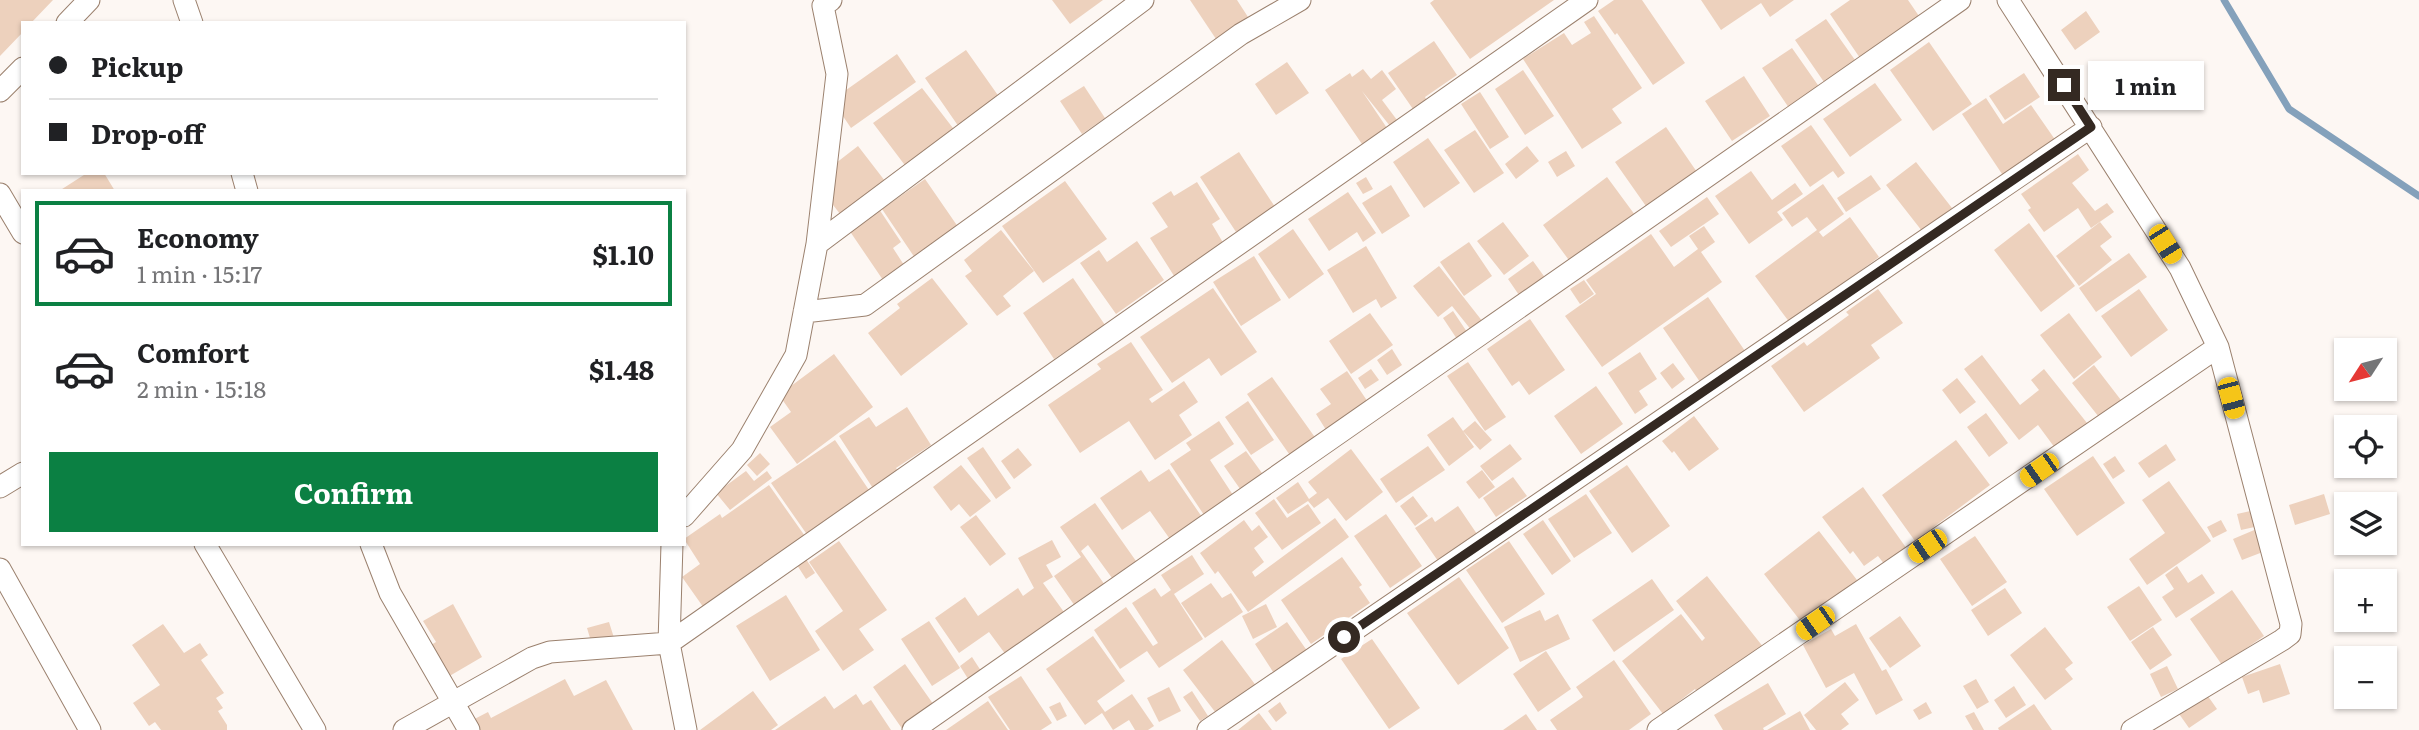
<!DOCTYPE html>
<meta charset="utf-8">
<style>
body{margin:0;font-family:Literata,serif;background:#f6f6f6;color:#202124;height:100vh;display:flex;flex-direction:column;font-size:26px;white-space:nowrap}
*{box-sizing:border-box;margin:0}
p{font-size:23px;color:#757577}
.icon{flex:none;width:38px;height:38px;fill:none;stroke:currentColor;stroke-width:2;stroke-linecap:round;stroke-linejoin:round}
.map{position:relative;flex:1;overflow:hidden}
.details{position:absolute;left:21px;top:189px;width:665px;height:357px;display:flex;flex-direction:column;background:#fff;border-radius:0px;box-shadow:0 2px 5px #0004}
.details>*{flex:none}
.guide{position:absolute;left:21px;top:21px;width:665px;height:154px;border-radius:0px;box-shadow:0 2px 5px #0004;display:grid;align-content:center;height:154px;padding:0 28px;background:#fff}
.needle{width:46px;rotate:234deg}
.tools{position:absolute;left:2334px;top:338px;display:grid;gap:14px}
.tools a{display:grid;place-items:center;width:63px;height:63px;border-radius:0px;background:#fff;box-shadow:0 2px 5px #0004;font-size:35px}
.end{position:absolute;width:32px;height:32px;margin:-16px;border:9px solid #342922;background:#fff;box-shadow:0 0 0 4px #fff}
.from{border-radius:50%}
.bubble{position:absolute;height:49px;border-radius:0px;background:#fff;box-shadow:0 2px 5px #0004;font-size:23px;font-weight:700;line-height:49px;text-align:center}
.car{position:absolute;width:21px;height:42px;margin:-21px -10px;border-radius:9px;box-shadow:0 0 5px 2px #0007;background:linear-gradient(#f5c518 24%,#345 0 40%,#f5c518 0 76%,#345 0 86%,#f5c518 0)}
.guide b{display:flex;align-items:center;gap:24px;height:66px;font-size:26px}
.guide b+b{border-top:2px solid #e0e0e0}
.guide i{width:18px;height:18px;background:#202124}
ul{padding:12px 0 0;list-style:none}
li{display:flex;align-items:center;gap:21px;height:105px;margin:0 14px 10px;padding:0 14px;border:4px solid transparent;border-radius:0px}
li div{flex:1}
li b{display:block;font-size:26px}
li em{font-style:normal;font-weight:700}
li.current{border-color:#0b8043}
li>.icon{width:63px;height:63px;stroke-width:1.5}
.cta{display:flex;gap:14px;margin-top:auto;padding:14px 28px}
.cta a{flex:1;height:80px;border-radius:0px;background:#0b8043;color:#fff;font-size:28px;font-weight:700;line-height:80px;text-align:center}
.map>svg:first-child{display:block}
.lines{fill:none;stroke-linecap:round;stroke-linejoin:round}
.stream{stroke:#84a1bb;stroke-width:7}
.building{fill:#edd1bd}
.street-casing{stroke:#9b816e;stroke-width:23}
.street{stroke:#fff;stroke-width:21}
.route{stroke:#342922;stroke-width:9}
</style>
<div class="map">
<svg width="2419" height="730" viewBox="0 0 2419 730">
<rect width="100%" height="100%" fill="#fdf7f3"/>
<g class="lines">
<path class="stream" d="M2224,0L2289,109L2419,196"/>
</g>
<path class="building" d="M0,0H53L31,23H23V32L0,56Z
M1052,0H1103L1070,24Z
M1190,0H1237L1248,17L1216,39Z
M1434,0H1554L1470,59L1430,3Z
M1614,0H1642L1685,63L1653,85L1617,33L1615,35L1598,11Z
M1701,0H1794L1770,17L1761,3L1721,30Z
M1850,0H1908L1921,19L1862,61L1830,14Z
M2086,11L2100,32L2075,50L2061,30Z
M1594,16L1642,88L1612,109L1622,123L1582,149L1523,59L1564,33L1572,45L1591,33L1584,22Z
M1826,19L1855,60L1824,82L1795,40Z
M1434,41L1457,75L1425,97L1428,103L1415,112L1388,73Z
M1929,42L1972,104L1933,131L1890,70Z
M1792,48L1820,88L1789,108L1762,68Z
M966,50L1002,101L961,130L925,78Z
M897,54L916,82L851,128L832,100Z
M1287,62L1309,93L1276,115L1255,84Z
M1363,69L1371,79L1382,70L1396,89L1382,100L1397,120L1390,126L1362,91L1389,131L1364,147L1325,90L1350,73L1352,77Z
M1523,70L1554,116L1525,135L1495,89Z
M2024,73L2040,97L2005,120L1989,96Z
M1744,76L1770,116L1732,141L1705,101Z
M1875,83L1902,120L1850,157L1823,119Z
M1084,86L1105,118L1082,134L1060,101Z
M922,88L956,132L907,168L873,123Z
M1480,92L1509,137L1490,149L1461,104Z
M1986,98L2003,124L2031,105L2056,141L2004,177L1962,114Z
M1811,125L1845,173L1838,178L1833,171L1810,187L1781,146Z
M1666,127L1699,175L1648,209L1615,162Z
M1475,130L1504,173L1474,193L1444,150Z
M1428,138L1460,183L1424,208L1393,162Z
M858,146L885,181L840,214L814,180Z
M1527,146L1539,161L1516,179L1505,164Z
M1566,151L1575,166L1557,177L1548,162Z
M1239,152L1275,207L1236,232L1200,177Z
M2078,154L2089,170L2072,183L2095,211L2107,203L2114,212L2091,228L2078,208L2044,232L2028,210L2031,208L2021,194Z
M1916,162L1952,208L1922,231L1886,185Z
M1751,171L1772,200L1795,183L1803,194L1777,212L1783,220L1749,244L1715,196Z
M87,173H104L115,191H59Z
M1871,175L1881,189L1846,212L1837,198Z
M1366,177L1373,189L1363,194L1356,183Z
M1607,177L1635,215L1571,263L1543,225Z
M925,179L965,237L915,258L882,209Z
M1065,181L1107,239L1043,283L1002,226Z
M1197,182L1220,219L1212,224L1225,246L1176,279L1150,238L1168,227L1152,203L1171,191L1174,196Z
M1823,184L1844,214L1819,232L1823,237L1850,217L1879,257L1790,323L1755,276L1817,230L1807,217L1792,227L1782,213Z
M1391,185L1410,216L1382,234L1362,203Z
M1348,192L1376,233L1363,242L1357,232L1329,251L1308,219Z
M1707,197L1719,214L1671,247L1659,231Z
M879,209L901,242L893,248L904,265L883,280L849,230Z
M1503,222L1529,256L1504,275L1477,241Z
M2100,222L2112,237L2100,246L2112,260L2079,286L2056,256Z
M2029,223L2075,286L2041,312L1994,250Z
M1704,226L1715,242L1701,252L1722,282L1602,367L1565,316L1596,294L1586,280L1651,234L1674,267L1698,249L1689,236Z
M1293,229L1324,274L1289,299L1258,254Z
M1001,230L1034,271L1003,296L1011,306L997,316L965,276L972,271L964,260Z
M1137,241L1164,280L1116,314L1080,263L1099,250L1107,262Z
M1469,242L1492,276L1464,296L1440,262Z
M1366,246L1397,298L1381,308L1376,299L1353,313L1327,270Z
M2129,253L2147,277L2096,312L2079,288Z
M1254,256L1281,300L1241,326L1213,282Z
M1533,261L1546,279L1521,298L1508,279Z
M1439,266L1483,322L1472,331L1452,306L1438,317L1413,286Z
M932,278L968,324L901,376L868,333L900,308L897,304Z
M1073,278L1105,325L1054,359L1023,313Z
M1584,280L1594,294L1580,304L1570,289Z
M1213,288L1257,352L1221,376L1209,358L1172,383L1140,337Z
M1878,289L1903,323L1871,345L1880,358L1804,412L1771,366L1804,342L1807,346L1849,315L1846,312Z
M2139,289L2168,330L2131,357L2101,316Z
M1708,297L1745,351L1700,382L1663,328Z
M1453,311L1467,332L1457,339L1443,318Z
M1370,313L1393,345L1351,374L1329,341Z
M2069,313L2102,357L2074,379L2040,335Z
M1530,319L1565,370L1529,395L1519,381L1512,386L1487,349Z
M1131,342L1163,390L1149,399L1152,403L1184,381L1198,402L1179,415L1192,435L1155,460L1129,421L1080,453L1048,405L1101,369L1097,364Z
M1392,349L1402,365L1387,375L1377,360Z
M1640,352L1657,379L1639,391L1648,405L1635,414L1608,373Z
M834,354L873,407L797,464L770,427L791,412L779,395Z
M1982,355L2020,405L2039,390L2031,380L2044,369L2087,423L2055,448L2038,425L2019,440L1964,369Z
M1468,362L1506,417L1485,431L1447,376Z
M1673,363L1685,379L1672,389L1660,373Z
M2094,365L2124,404L2102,421L2072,383Z
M1371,369L1379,380L1365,389L1358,378Z
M1347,371L1370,405L1328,433L1316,414L1331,404L1320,389Z
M1272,377L1319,443L1294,461L1247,394Z
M1957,378L1976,402L1960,414L1942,390Z
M1596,386L1623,424L1581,454L1554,416Z
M1248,401L1274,440L1251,455L1225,417Z
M907,407L931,445L896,468L901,476L876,493L839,436L869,417L876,427Z
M1986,413L2008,443L1989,457L1967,427Z
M1694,416L1719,449L1689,471L1674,451L1672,453L1662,441Z
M1453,417L1463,431L1475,421L1492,440L1480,450L1463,431L1474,447L1449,466L1427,435Z
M1219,421L1234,444L1210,460L1235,498L1206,518L1170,464L1191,450L1186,443Z
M835,440L871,493L808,536L771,483Z
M1956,440L1990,485L1915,541L1882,495Z
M1510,444L1522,459L1492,481L1480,466Z
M2166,444L2176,460L2149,478L2138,463Z
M1428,446L1445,470L1396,503L1380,479Z
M983,447L1011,488L996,499L967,458Z
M1018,448L1032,465L1014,479L1001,461Z
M1351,449L1383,492L1346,521L1328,498L1314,508L1308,501L1288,514L1276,498L1298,482L1309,499L1317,493L1308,482Z
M1246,451L1267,480L1245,496L1224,466Z
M760,453L770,464L757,476L747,465Z
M2093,456L2125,503L2077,536L2044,489Z
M2115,456L2125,471L2113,479L2103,464Z
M961,465L991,501L970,517L959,504L951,511L933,487Z
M1627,465L1670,526L1632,553L1589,491Z
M1169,469L1204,520L1172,542L1150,511L1122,530L1100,498L1141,470L1149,482Z
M1482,470L1495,487L1479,499L1466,482Z
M746,471L754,481L767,471L772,478L730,510L716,493Z
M1513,477L1527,496L1496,517L1483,498Z
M2169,481L2211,541L2147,585L2129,559L2165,533L2142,500Z
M769,485L807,539L706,611L682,577L700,564L684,539L720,514L722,518Z
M1863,487L1907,549L1885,565L1878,556L1864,566L1853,551L1850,554L1822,517Z
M1586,494L1612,533L1574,558L1548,519Z
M2324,494L2330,514L2295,525L2289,505Z
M1413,496L1428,516L1415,526L1400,506Z
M1274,499L1287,518L1308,504L1321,523L1282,550L1255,513Z
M1095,503L1136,561L1112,578L1088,545L1081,551L1107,588L1077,609L1054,576L1081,557L1060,527Z
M1458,506L1477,534L1438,561L1415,528L1432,517L1435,522Z
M2255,510L2259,526L2241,530L2237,514Z
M1386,514L1422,566L1390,588L1354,536Z
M976,515L1006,554L990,566L960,527Z
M1335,518L1349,537L1248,612L1218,571L1215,574L1200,553L1244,520L1252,531L1259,525L1268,537L1254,548L1264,562L1252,572L1255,577Z
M1543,520L1571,561L1552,575L1523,534Z
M2221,520L2227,531L2213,538L2207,527Z
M2259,528L2268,550L2242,560L2233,539Z
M1819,531L1857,580L1802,623L1764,574Z
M1975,536L2007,582L1972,606L1940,559Z
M1052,540L1061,557L1046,565L1053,577L1043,583L1069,619L1009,659L989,632L959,653L935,618L965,597L978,616L1018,588L1023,596L1034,588L1018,558Z
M839,541L887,610L859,629L874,650L843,671L815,631L843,611L809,562Z
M1509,541L1545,594L1502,623L1466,570Z
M1192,555L1204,574L1174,594L1203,639L1159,668L1147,651L1120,669L1094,630L1126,607L1153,646L1158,643L1132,603L1155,588L1161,597L1171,590L1161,575Z
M1342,557L1362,585L1359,587L1370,603L1311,644L1281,600Z
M806,559L815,573L806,579L797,565Z
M2177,566L2188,583L2202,574L2215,593L2176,618L2162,597L2174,589L2165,575Z
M1707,576L1764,648L1701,697L1695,689L1663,714L1622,661L1681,614L1702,641L1705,638L1676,601Z
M1459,577L1509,648L1458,685L1407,613Z
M1652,579L1674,610L1614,652L1592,620Z
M1211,583L1222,598L1231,593L1243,612L1205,638L1181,603Z
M2139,586L2162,620L2130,641L2107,607Z
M2005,588L2022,613L1988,636L1971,610Z
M2232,590L2264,636L2222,665L2190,619Z
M786,595L820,650L770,681L736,626Z
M453,604L482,657L441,681L423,650L436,642L423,621Z
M1266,604L1277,627L1253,639L1242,616Z
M1540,610L1545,621L1558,614L1570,639L1520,662L1504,627Z
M1900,616L1921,646L1890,668L1869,638Z
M929,621L960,668L932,686L901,639Z
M609,622L615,641L593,648L587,628Z
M1287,622L1310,655L1277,678L1255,644Z
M163,624L184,653L200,643L208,655L201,660L224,693L216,698L223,708L218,711L227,725V730H161L155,722L149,726L133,703L160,685L132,645Z
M1856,624L1882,671L1886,669L1903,700L1876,715L1854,673L1826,688L1803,645L1831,629L1835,636Z
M2045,627L2073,663L2065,669L2073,679L2045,700L2010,655Z
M2153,627L2172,655L2150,670L2131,642Z
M1093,636L1125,681L1097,701L1105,712L1132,694L1154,726L1148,730H1135L1129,720L1113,730L1102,713L1085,725L1046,669Z
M1372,639L1420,708L1389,729L1341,659Z
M1222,640L1257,687L1219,717L1183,670Z
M1546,651L1571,689L1538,712L1513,674Z
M972,657L983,674L970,682L960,666Z
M1614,660L1651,714L1629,730H1557L1550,720L1583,697L1576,687Z
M905,664L936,708L903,730L873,687Z
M2280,664L2290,694L2263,703L2259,690L2248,694L2242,677Z
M2167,666L2178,689L2161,697L2150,674Z
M1021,676L1052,723L1041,730H1010L988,697Z
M565,679L574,696L606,680L633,730H465L463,725L488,712L491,718Z
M1976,679L1989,702L1977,709L1963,686Z
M1845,682L1859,700L1841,714L1849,724L1841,730H1816L1804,715Z
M1768,683L1786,714L1763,728L1764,730H1723L1714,715Z
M2014,686L2026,705L2006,718L1994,700Z
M1169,687L1181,711L1159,722L1147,698Z
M753,691L778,725L771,730H700Z
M1192,691L1208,716L1200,721L1183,697Z
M2205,692L2217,709L2189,728L2177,711Z
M856,694L863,705L871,700L891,730H775L825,696L834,709Z
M988,701L1008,730H946Z
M1060,702L1067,716L1057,721L1049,707Z
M1280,702L1287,713L1276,722L1268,711Z
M1926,702L1932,713L1919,720L1913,710Z
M2034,704L2052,730H1999L1998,728Z
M1800,711L1810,730H1767Z
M1974,712L1984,730H1973L1965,716Z
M1259,713L1272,730H1238Z
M1526,714L1537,730H1503Z"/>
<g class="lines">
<g class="street-casing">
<path id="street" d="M184,0L192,23
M2008,0L2180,268L2218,347L2291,624L2290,634L2282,640L2132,730
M67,23L89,0
M0,91L23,68
M242,173L247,191
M0,194L23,233
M817,244L1143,0
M804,312L865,305L1241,34L1300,0
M0,487L23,473
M684,516L742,450L796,355L817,244L837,74L823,6L831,0
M205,544L315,730
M371,544L390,593L469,730
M672,544L669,643L686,730
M0,569L90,730
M404,730L532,658L550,652L669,643L1587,0
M913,730L1960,0
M1208,730L2091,127
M1658,730L2218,347"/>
</g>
<use href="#street" class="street"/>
</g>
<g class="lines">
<path class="route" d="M1344,637L2091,127L2064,85"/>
</g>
</svg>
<div class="tools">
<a><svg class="needle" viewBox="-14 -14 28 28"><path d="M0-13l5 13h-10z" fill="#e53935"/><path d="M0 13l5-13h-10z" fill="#757577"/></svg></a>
<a><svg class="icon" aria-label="locate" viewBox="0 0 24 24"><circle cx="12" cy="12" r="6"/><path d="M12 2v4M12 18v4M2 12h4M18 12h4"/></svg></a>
<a><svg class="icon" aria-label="layers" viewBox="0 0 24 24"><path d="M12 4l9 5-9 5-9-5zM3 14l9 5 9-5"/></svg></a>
<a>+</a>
<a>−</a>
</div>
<i class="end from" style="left:1344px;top:637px"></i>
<i class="end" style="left:2064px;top:85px"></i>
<div class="bubble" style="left:2088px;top:61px;width:116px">1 min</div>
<i class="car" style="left:2165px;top:244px;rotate:148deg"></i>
<i class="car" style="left:2231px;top:398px;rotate:165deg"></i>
<i class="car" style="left:2039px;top:470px;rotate:235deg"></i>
<i class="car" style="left:1927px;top:546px;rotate:236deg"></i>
<i class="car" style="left:1815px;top:623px;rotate:235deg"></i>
<div class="guide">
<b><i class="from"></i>Pickup</b>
<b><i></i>Drop-off</b>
</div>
<section class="details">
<ul>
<li class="current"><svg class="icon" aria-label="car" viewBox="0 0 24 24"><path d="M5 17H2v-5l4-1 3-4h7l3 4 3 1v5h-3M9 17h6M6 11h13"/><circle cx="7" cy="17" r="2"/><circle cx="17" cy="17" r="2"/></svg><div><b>Economy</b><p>1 min · 15:17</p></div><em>$1.10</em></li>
<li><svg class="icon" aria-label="car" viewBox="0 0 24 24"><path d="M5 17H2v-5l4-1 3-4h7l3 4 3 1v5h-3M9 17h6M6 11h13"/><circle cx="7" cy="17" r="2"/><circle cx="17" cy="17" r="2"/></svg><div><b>Comfort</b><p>2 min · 15:18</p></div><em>$1.48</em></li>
</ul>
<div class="cta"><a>Confirm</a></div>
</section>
</div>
